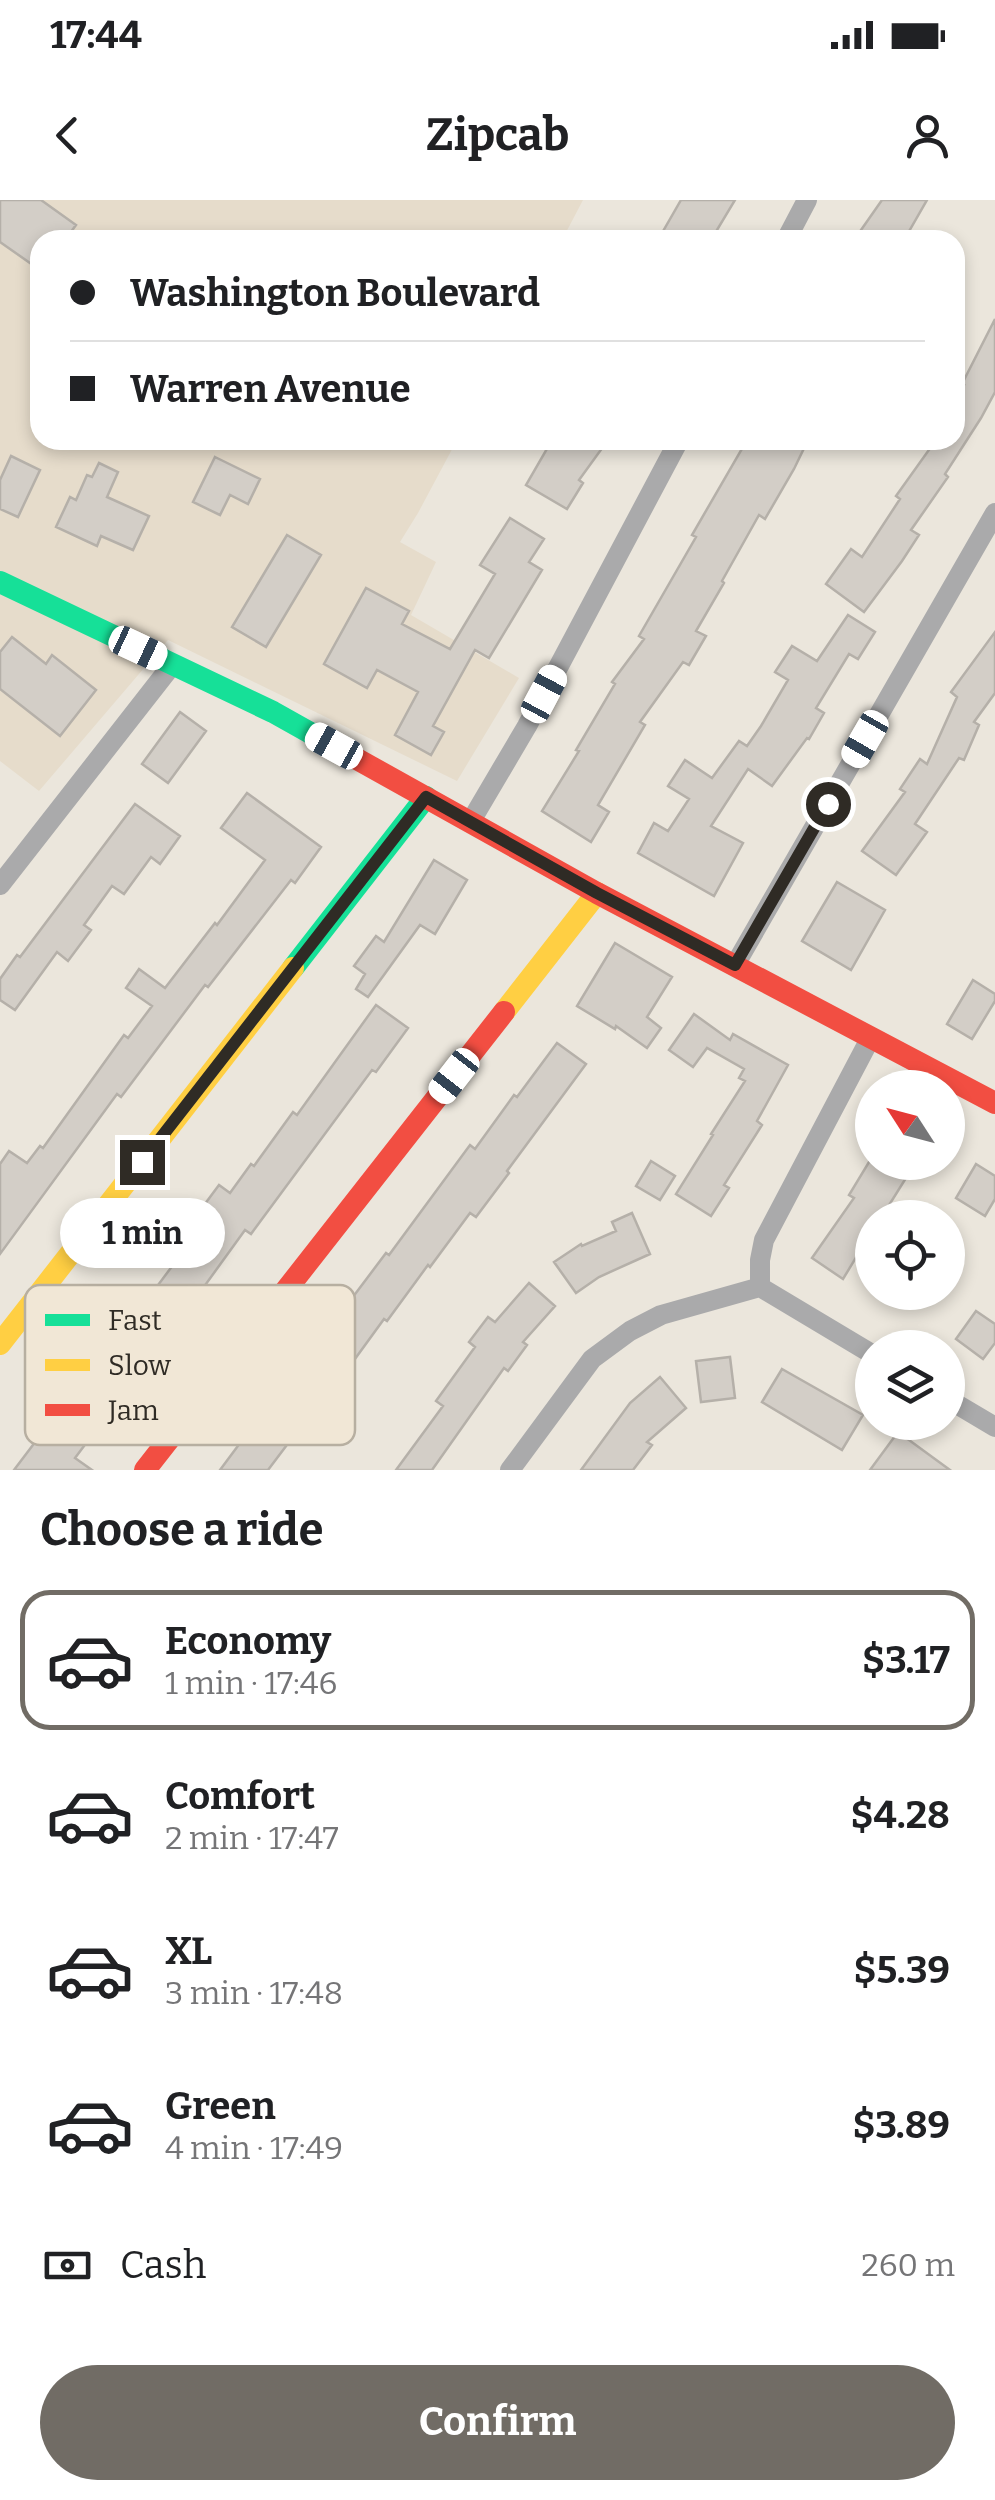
<!DOCTYPE html>
<meta charset="utf-8">
<style>
body{margin:0;font-family:Bitter,serif;background:#f6f6f6;color:#202124;height:100vh;display:flex;flex-direction:column;font-size:38px;white-space:nowrap}
*{box-sizing:border-box;margin:0}
p{font-size:32px;color:#757577}
.icon{flex:none;width:55px;height:55px;fill:none;stroke:currentColor;stroke-width:2;stroke-linecap:round;stroke-linejoin:round}
.map{position:relative;height:1270px;overflow:hidden}
.details{display:flex;flex-direction:column;background:#fff;flex:1}
.details>*{flex:none}
.banner{position:absolute;left:30px;top:30px;width:935px;height:220px;border-radius:30px;box-shadow:0 5px 15px #0003;display:grid;align-content:center;height:220px;padding:0 40px;background:#fff}
.needle{width:65px;rotate:306deg}
.controls{position:absolute;left:855px;top:870px;display:grid;gap:20px}
.controls a{display:grid;place-items:center;width:110px;height:110px;border-radius:50%;background:#fff;box-shadow:0 5px 15px #0003;font-size:50px}
.end{position:absolute;width:45px;height:45px;margin:-22px;border:12px solid #2f2b25;background:#fff;box-shadow:0 0 0 5px #fff}
.from{border-radius:50%}
.bubble{position:absolute;height:70px;border-radius:35px;background:#fff;box-shadow:0 5px 15px #0003;font-size:32px;font-weight:700;line-height:70px;text-align:center}
.car{position:absolute;width:30px;height:60px;margin:-30px -15px;border-radius:12px;box-shadow:0 0 8px 2px #0007;background:linear-gradient(#fff 24%,#345 0 40%,#fff 0 76%,#345 0 86%,#fff 0)}
.banner b{display:flex;align-items:center;gap:35px;height:95px;font-size:38px}
.banner b+b{border-top:2px solid #e0e0e0}
.banner i{width:25px;height:25px;background:#202124}
ul{padding:0;list-style:none}
li{display:flex;align-items:center;gap:30px;height:140px;margin:0 20px 15px;padding:0 20px;border:5px solid transparent;border-radius:30px}
li div{flex:1}
li b{display:block;font-size:38px}
li em{font-style:normal;font-weight:700}
li.on{border-color:#716c65}
li>.icon{width:90px;height:90px;stroke-width:1.5}
h2{padding:0 40px;font-size:45px;line-height:120px}
.pay{display:flex;align-items:center;gap:25px;height:110px;padding:0 40px;font-size:38px}
.pay p{margin-inline-start:auto}
.action{display:flex;gap:20px;margin-top:auto;padding:20px 40px}
.action a{flex:1;height:115px;border-radius:60px;background:#716c65;color:#fff;font-size:40px;font-weight:700;line-height:115px;text-align:center}
.status{display:flex;justify-content:space-between;align-items:center;height:70px;padding:0 50px;background:#fff;direction:ltr}
.status svg{height:28px;fill:currentColor}
header{display:flex;justify-content:space-between;align-items:center;height:130px;padding:0 40px;background:#fff;font-size:45px;font-weight:700}
.map>svg:first-child{display:block}
.built{fill:#e6dccb}
.building{fill:#d3cec7;stroke:#b5b0a9;stroke-width:2.5}
.lines{fill:none;stroke-linecap:round;stroke-linejoin:round}
.street{stroke:#aaaaab;stroke-width:20}
.fast{stroke:#16e098;stroke-width:22}
.slow{stroke:#ffcf43;stroke-width:22}
.jam{stroke:#f24e42;stroke-width:22}
.route{stroke:#2f2b25;stroke-width:12}
.key{fill:#f1e7d6;stroke:#b7afa1;stroke-width:2.5}
.key-label{font-size:28px;fill:#2f2b25}
</style>
<div class="status"><b>17:44</b><svg viewBox="0 0 49 12"><path d="M0 12V9h3v3zM5 12V6h3v6zM10 12V3h3v9zM15 12V0h3v12zM26 1h20v11H26zM47 4h2v5h-2z"/></svg></div>
<header><svg class="icon" aria-label="back" viewBox="0 0 24 24"><path d="M15 5l-7 7 7 7"/></svg>Zipcab<svg class="icon" aria-label="person" viewBox="0 0 24 24"><circle cx="12" cy="8" r="4"/><path d="M4 21q1-7 8-7t8 7"/></svg></header>
<div class="map">
<svg width="995" height="1270" viewBox="0 0 995 1270">
<rect width="100%" height="100%" fill="#ebe6dc"/>
<path class="built" d="M0,0H583L562,40H40V240H457L418,313L400,342L436,362L411,415L519,478L457,581L168,440L39,591L0,561Z"/>
<path class="building" d="M0,0H41L76,25L65,40H40V70L0,42Z
M681,0H735L711,40H658Z
M882,0H927L904,40H854Z
M995,119V192L981,218L945,274L948,277L911,330L919,335L902,361L864,412L826,384L851,349L862,357L900,299L896,296L936,240H955V198L964,185L962,184Z
M552,240H608L579,280L583,283L567,309L526,285Z
M747,240H808L794,269L765,319L759,315L722,381L724,383L696,431L706,436L689,465L683,462L640,522L645,525L598,605L609,612L591,642L542,611L579,551L576,550L615,484L612,482L644,439L639,436L696,337L692,335Z
M11,256L40,270L18,317L0,309V280Z
M215,257L260,279L248,304L230,295L220,315L193,302Z
M99,263L118,272L107,297L149,316L133,350L101,336L97,346L56,327L70,297L76,300L87,275L92,277Z
M510,318L544,339L529,362L542,370L489,458L475,450L433,526L444,532L431,555L395,535L418,492L377,470L367,488L324,464L366,388L409,411L402,424L450,449L495,374L480,365Z
M287,335L321,355L266,447L232,427Z
M848,415L875,432L858,459L849,454L816,508L824,513L809,539L807,538L772,586L748,569L711,626L743,643L714,696L638,653L654,623L668,631L689,599L668,586L685,560L712,578L739,541L747,546L761,526L788,480L775,472L792,446L817,461Z
M995,432V493L974,522L979,525L964,560L959,558L915,624L927,632L896,675L862,651L905,592L900,589L920,559L927,564L957,497L951,492Z
M12,437L46,464L52,455L96,490L60,536L0,489V452Z
M180,512L206,531L168,583L142,564Z
M247,593L321,647L295,683L291,680L208,787L205,785L121,897L117,894L0,1054V964L9,951L27,963L40,946L43,948L124,835L128,838L152,806L126,788L139,769L165,788L215,723L217,725L265,660L221,628Z
M135,604L180,636L160,664L151,657L124,694L112,686L84,725L91,730L68,761L57,752L15,810L0,800V779L17,755L20,757Z
M434,660L467,680L435,734L420,725L368,797L356,789L365,774L354,766L376,736L384,742Z
M837,682L885,710L851,770L802,741Z
M615,743L672,777L647,817L661,828L647,848L616,826L615,829L577,806Z
M973,780L995,794V801L972,839L947,824Z
M376,805L408,828L376,872L372,870L251,1034L245,1030L198,1095L202,1098L171,1141L166,1137L75,1258L92,1270H14L123,1126L126,1128L176,1061L167,1055L219,985L230,993L251,964L254,966L293,912L297,915Z
M694,814L730,840L733,834L788,865L757,921L762,925L724,985L729,988L711,1016L676,994L713,935L711,934L745,881L739,878L744,869L707,848L693,867L669,850Z
M557,843L586,864L507,971L509,973L476,1017L470,1013L430,1067L428,1065L387,1121L384,1119L344,1174L342,1172L268,1270H220L302,1160L304,1162L386,1053L389,1055L470,945L475,949L514,895L517,897Z
M651,961L675,976L660,1000L636,986Z
M869,962H916L881,1018H872V1031L843,1079L812,1058L854,998L849,995Z
M976,964L995,976V999L985,1016L956,998Z
M632,1013L650,1054L599,1077L576,1093L554,1062L581,1044L582,1046L616,1031L612,1022Z
M529,1083L555,1106L523,1142L527,1145L508,1171L504,1168L432,1270H396L443,1206L436,1201L475,1147L469,1142L488,1117L495,1122Z
M976,1111L995,1124V1143L983,1159L956,1139Z
M730,1157L735,1198L701,1202L696,1161Z
M782,1169L863,1215L842,1250L762,1202Z
M660,1177L686,1208L647,1242L652,1245L633,1270H581L630,1203Z
M898,1232L950,1270H870Z"/>
<g class="lines">
<path class="street" d="M786,40L807,0
M471,621L527,526L679,240
M0,685L172,465
M735,765L995,313
M760,1087V1060L764,1040L871,837
M948,1199L995,1227
M510,1270L592,1159L630,1131L661,1115L760,1087L872,1154"/>
<path class="fast" d="M0,382L273,512L339,549
M293,768L426,597"/>
<path class="slow" d="M504,812L597,693
M0,1144L293,768"/>
<path class="jam" d="M339,549L597,693L995,903
M145,1270L504,812"/>
</g>
<g class="lines">
<path class="route" d="M142,962L426,597L597,693L735,765L828,604"/>
</g>
<rect x="25" y="1085" width="330" height="160" rx="15" class="key"/>
<rect x="45" y="1114" width="45" height="12" fill="#16e098"/>
<rect x="45" y="1159" width="45" height="12" fill="#ffcf43"/>
<rect x="45" y="1204" width="45" height="12" fill="#f24e42"/>
<g class="key-label">
<text x="108" y="1130">Fast</text>
<text x="108" y="1175">Slow</text>
<text x="108" y="1220">Jam</text>
</g>
</svg>
<div class="controls">
<a><svg class="needle" viewBox="-14 -14 28 28"><path d="M0-13l5 13h-10z" fill="#e53935"/><path d="M0 13l5-13h-10z" fill="#757577"/></svg></a>
<a><svg class="icon" aria-label="locate" viewBox="0 0 24 24"><circle cx="12" cy="12" r="6"/><path d="M12 2v4M12 18v4M2 12h4M18 12h4"/></svg></a>
<a><svg class="icon" aria-label="layers" viewBox="0 0 24 24"><path d="M12 4l9 5-9 5-9-5zM3 14l9 5 9-5"/></svg></a>
</div>
<i class="end from" style="left:828px;top:604px"></i>
<i class="end" style="left:142px;top:962px"></i>
<div class="bubble" style="left:60px;top:998px;width:165px">1 min</div>
<i class="car" style="left:138px;top:448px;rotate:115deg"></i>
<i class="car" style="left:544px;top:494px;rotate:28deg"></i>
<i class="car" style="left:865px;top:539px;rotate:210deg"></i>
<i class="car" style="left:334px;top:546px;rotate:299deg"></i>
<i class="car" style="left:454px;top:876px;rotate:218deg"></i>
<div class="banner">
<b><i class="from"></i>Washington Boulevard</b>
<b><i></i>Warren Avenue</b>
</div>
</div>
<section class="details">
<h2>Choose a ride</h2>
<ul>
<li class="on"><svg class="icon" aria-label="car" viewBox="0 0 24 24"><path d="M5 17H2v-5l4-1 3-4h7l3 4 3 1v5h-3M9 17h6M6 11h13"/><circle cx="7" cy="17" r="2"/><circle cx="17" cy="17" r="2"/></svg><div><b>Economy</b><p>1 min · 17:46</p></div><em>$3.17</em></li>
<li><svg class="icon" aria-label="car" viewBox="0 0 24 24"><path d="M5 17H2v-5l4-1 3-4h7l3 4 3 1v5h-3M9 17h6M6 11h13"/><circle cx="7" cy="17" r="2"/><circle cx="17" cy="17" r="2"/></svg><div><b>Comfort</b><p>2 min · 17:47</p></div><em>$4.28</em></li>
<li><svg class="icon" aria-label="car" viewBox="0 0 24 24"><path d="M5 17H2v-5l4-1 3-4h7l3 4 3 1v5h-3M9 17h6M6 11h13"/><circle cx="7" cy="17" r="2"/><circle cx="17" cy="17" r="2"/></svg><div><b>XL</b><p>3 min · 17:48</p></div><em>$5.39</em></li>
<li><svg class="icon" aria-label="car" viewBox="0 0 24 24"><path d="M5 17H2v-5l4-1 3-4h7l3 4 3 1v5h-3M9 17h6M6 11h13"/><circle cx="7" cy="17" r="2"/><circle cx="17" cy="17" r="2"/></svg><div><b>Green</b><p>4 min · 17:49</p></div><em>$3.89</em></li>
</ul>
<div class="pay"><svg class="icon" aria-label="cash" viewBox="0 0 24 24"><path d="M3 7h18v10H3z"/><circle cx="12" cy="12" r="2"/></svg>Cash<p>260 m</p></div>
<div class="action"><a>Confirm</a></div>
</section>
